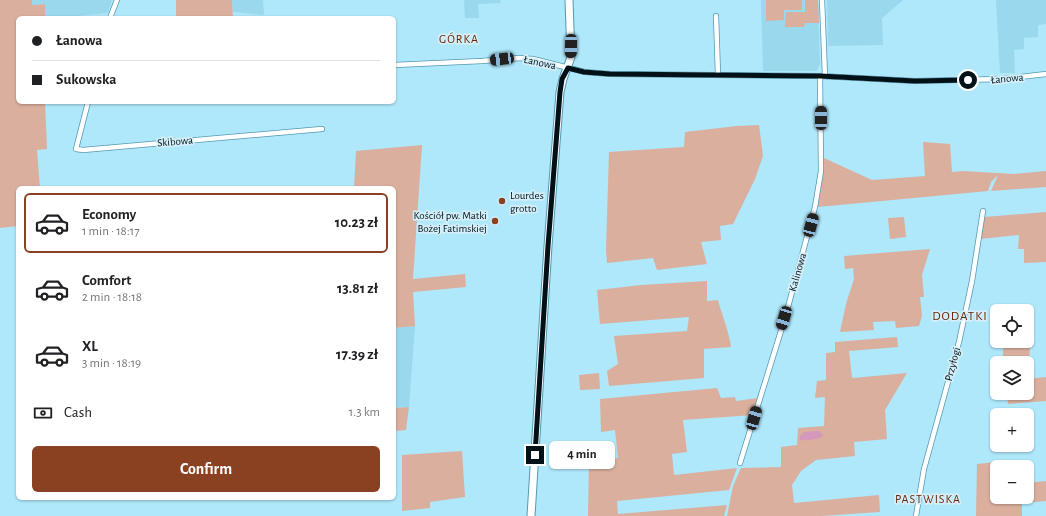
<!DOCTYPE html>
<meta charset="utf-8">
<style>
body{margin:0;font-family:"Alegreya Sans",sans-serif;background:#f6f6f6;color:#202124;height:100vh;display:flex;flex-direction:column;font-size:15px;white-space:nowrap}
*{box-sizing:border-box;margin:0}
p{font-size:13px;color:#757577}
.icon{flex:none;width:22px;height:22px;fill:none;stroke:currentColor;stroke-width:2;stroke-linecap:round;stroke-linejoin:round}
.map{position:relative;flex:1;overflow:hidden}
.side{position:absolute;left:16px;top:186px;width:380px;height:314px;display:flex;flex-direction:column;background:#fff;border-radius:6px;box-shadow:0 1px 3px #0004}
.side>*{flex:none}
.guide{position:absolute;left:16px;top:16px;width:380px;height:88px;border-radius:6px;box-shadow:0 1px 3px #0004;display:grid;align-content:center;height:88px;padding:0 16px;background:#fff}
.buttons{position:absolute;left:990px;top:304px;display:grid;gap:8px}
.buttons a{display:grid;place-items:center;width:44px;height:44px;border-radius:6px;background:#fff;box-shadow:0 1px 3px #0004;font-size:20px}
.end{position:absolute;width:18px;height:18px;margin:-9px;border:5px solid #001118;background:#fff;box-shadow:0 0 0 2px #fff}
.from{border-radius:50%}
.bubble{position:absolute;height:28px;border-radius:6px;background:#fff;box-shadow:0 1px 3px #0004;font-size:13px;font-weight:700;line-height:28px;text-align:center}
.car{position:absolute;width:12px;height:24px;margin:-12px -6px;border-radius:5px;box-shadow:0 0 3px 1px #0007;background:linear-gradient(#222 24%,#8ab4d8 0 40%,#222 0 76%,#8ab4d8 0 86%,#222 0)}
.guide b{display:flex;align-items:center;gap:14px;height:38px;font-size:15px}
.guide b+b{border-top:1px solid #e0e0e0}
.guide i{width:10px;height:10px;background:#202124}
ul{padding:7px 0 0;list-style:none}
li{display:flex;align-items:center;gap:12px;height:60px;margin:0 8px 6px;padding:0 8px;border:2px solid transparent;border-radius:6px}
li div{flex:1}
li b{display:block;font-size:15px}
li em{font-style:normal;font-weight:700}
li.current{border-color:#894122}
li>.icon{width:36px;height:36px;stroke-width:1.5}
.pay{display:flex;align-items:center;gap:10px;height:44px;padding:0 16px;font-size:15px}
.pay p{margin-inline-start:auto}
.action{display:flex;gap:8px;margin-top:auto;padding:8px 16px}
.action a{flex:1;height:46px;border-radius:6px;background:#894122;color:#fff;font-size:16px;font-weight:700;line-height:46px;text-align:center}
.map>svg:first-child{display:block}
.built{fill:#9ad8ee}
.green{fill:#daaf9e}
.water{fill:#d597bc}
.lines{fill:none;stroke-linecap:round;stroke-linejoin:round}
.street-casing{stroke:#5399b2;stroke-width:6}
.secondary-casing{stroke:#5399b2;stroke-width:9}
.street{stroke:#fff;stroke-width:4.5}
.secondary{stroke:#fff;stroke-width:7}
.route{stroke:#001118;stroke-width:5}
.poi-dot{fill:#894122;stroke:#d4eff9;stroke-width:1.5}
.labels{text-anchor:middle;stroke-width:3.5;stroke-linejoin:round;paint-order:stroke}
.street-label{font-size:11px;fill:#001118;stroke:#d4eff9}
.poi-label{font-size:11px;fill:#001118;stroke:#d4eff9;text-anchor:start}
.neighbourhood-label{font-size:12px;letter-spacing:1px;fill:#652606;stroke:#d4eff9}
.quarter-label{font-size:13px;letter-spacing:1px;fill:#652606;stroke:#d4eff9}
</style>
<div class="map">
<svg width="1046" height="516" viewBox="0 0 1046 516">
<rect width="100%" height="100%" fill="#afe7fb"/>
<path class="built" d="M32,0H112L108,13L57,18H45V4L32,5Z
M232,0H263L264,15L233,12Z
M464,0H500L501,3L478,4L479,18H465Z
M761,0H818L820,64L817,71H763Z
M827,0H903L882,18L883,45L828,46Z
M996,0H1046V24L1038,25V37L1024,38V49L1014,50L1015,73H1000Z
M415,326L409,407L394,408V328Z"/>
<path class="green" d="M0,0H32V5L45,4V18H18V102H45L47,149L37,150L40,188H18V226L0,228Z
M176,0H232L233,18H176Z
M766,0H802V10H784V20L766,21Z
M805,0H818L819,23H805L804,27H785L786,12H805Z
M759,125L763,156L755,179L733,224L720,226L721,240L701,242L707,264L657,270L653,258L607,263L606,250L609,152L684,147L685,132L737,126Z
M923,142L950,144L952,172L962,171L1014,174L1046,171V187L991,191L998,175L991,182L988,191L818,207L823,175L824,158L872,180L925,176Z
M422,145L413,279L465,274L466,287L413,292L415,326L394,328V188H354L356,151Z
M1046,212V262L1024,263V249H1018L1019,235L980,239L984,217Z
M904,217L906,237L890,239L888,218Z
M930,249L922,275L924,297H920L922,316L919,326L896,328L895,321L873,322L874,330L840,332L846,304L854,279L853,268L845,269L844,256Z
M707,281V301L718,300C722,316 729,331 731,347L704,349V378L609,386L607,371L618,364L614,336L687,331L689,317L600,324L597,290L641,285Z
M897,337L898,347L849,351L852,377L853,378L907,373L885,410L887,439L854,442L855,456L816,460L801,471L792,485L794,503L879,495L880,512L821,516H727L733,486L741,468L781,467V447L797,445L798,428L824,426L825,397L815,398L817,381L826,380V353L835,352V342Z
M1030,345L1029,363H1003V348Z
M599,373L600,389L580,390L579,375Z
M1046,377V401L1008,404L1007,393H1027V379Z
M717,388L721,398L735,397L736,401L758,398L753,415L683,420L687,452L672,454L674,475L737,468L729,490L617,501L618,514L727,505L724,516H588L589,462L618,458L615,430L601,432L600,399Z
M409,407L406,430L394,431V408Z
M462,451L465,497L430,502V508L402,511V455Z
M1006,461L1008,467H997V497H1027V483L1046,481V501L1022,503V516H976L977,464Z"/>
<path class="water" d="M819,431L823,435L822,437C818,439 804,441 800,440V436L804,432Z"/>
<g class="lines">
<g class="street-casing">
<path id="street" d="M822,0L825,76
M716,16L718,75
M110,18L117,0
M394,65L482,61L519,58L533,59L585,72L610,74L820,76L915,81L1002,79L1046,74
M88,102L76,149L83,150L322,129
M740,463L785,318L815,207L821,171L820,76
M916,516L924,469L959,342L972,281L983,211"/>
</g>
<g class="secondary-casing">
<path id="secondary" d="M531,516L548,246L560,92L563,79L571,57L569,0"/>
</g>
<use href="#street" class="street"/>
<use href="#secondary" class="secondary"/>
</g>
<g class="lines">
<path class="route" d="M535,455L548,246L560,92L562,79L568,68L584,72L610,74L820,76L915,81L968,80"/>
</g>
<g class="poi-dot">
<circle cx="502" cy="201" r="4"/>
<circle cx="495" cy="221" r="4"/>
</g>
<g class="labels">
<g class="street-label">
<text transform="translate(540 62) rotate(12)" y="4">Łanowa</text>
<text transform="translate(1007 78) rotate(-5)" y="4">Łanowa</text>
<text transform="translate(175 141) rotate(-5)" y="4">Skibowa</text>
<text transform="translate(797 272) rotate(-74)" y="4">Kalinowa</text>
<text transform="translate(952 364) rotate(-75)" y="4">Przyłogi</text>
</g>
<g class="poi-label">
<text x="510" y="199">Lourdes<tspan x="510" dy="13">grotto</tspan></text>
<text x="487" y="219" text-anchor="end">Kościół pw. Matki<tspan x="487" dy="13">Bożej Fatimskiej</tspan></text>
</g>
<g class="neighbourhood-label">
<text x="459" y="43">GÓRKA</text>
<text x="928" y="503">PASTWISKA</text>
</g>
<g class="quarter-label">
<text x="960" y="320">DODATKI</text>
</g>
</g>
</svg>
<div class="buttons">
<a><svg class="icon" aria-label="locate" viewBox="0 0 24 24"><circle cx="12" cy="12" r="6"/><path d="M12 2v4M12 18v4M2 12h4M18 12h4"/></svg></a>
<a><svg class="icon" aria-label="layers" viewBox="0 0 24 24"><path d="M12 4l9 5-9 5-9-5zM3 14l9 5 9-5"/></svg></a>
<a>+</a>
<a>−</a>
</div>
<i class="end from" style="left:968px;top:80px"></i>
<i class="end" style="left:535px;top:455px"></i>
<div class="bubble" style="left:549px;top:441px;width:66px">4 min</div>
<i class="car" style="left:571px;top:46px;rotate:181deg"></i>
<i class="car" style="left:502px;top:59px;rotate:263deg"></i>
<i class="car" style="left:821px;top:118px;rotate:0deg"></i>
<i class="car" style="left:811px;top:225px;rotate:15deg"></i>
<i class="car" style="left:784px;top:318px;rotate:197deg"></i>
<i class="car" style="left:754px;top:418px;rotate:16deg"></i>
<div class="guide">
<b><i class="from"></i>Łanowa</b>
<b><i></i>Sukowska</b>
</div>
<section class="side">
<ul>
<li class="current"><svg class="icon" aria-label="car" viewBox="0 0 24 24"><path d="M5 17H2v-5l4-1 3-4h7l3 4 3 1v5h-3M9 17h6M6 11h13"/><circle cx="7" cy="17" r="2"/><circle cx="17" cy="17" r="2"/></svg><div><b>Economy</b><p>1 min · 18:17</p></div><em>10.23 zł</em></li>
<li><svg class="icon" aria-label="car" viewBox="0 0 24 24"><path d="M5 17H2v-5l4-1 3-4h7l3 4 3 1v5h-3M9 17h6M6 11h13"/><circle cx="7" cy="17" r="2"/><circle cx="17" cy="17" r="2"/></svg><div><b>Comfort</b><p>2 min · 18:18</p></div><em>13.81 zł</em></li>
<li><svg class="icon" aria-label="car" viewBox="0 0 24 24"><path d="M5 17H2v-5l4-1 3-4h7l3 4 3 1v5h-3M9 17h6M6 11h13"/><circle cx="7" cy="17" r="2"/><circle cx="17" cy="17" r="2"/></svg><div><b>XL</b><p>3 min · 18:19</p></div><em>17.39 zł</em></li>
</ul>
<div class="pay"><svg class="icon" aria-label="cash" viewBox="0 0 24 24"><path d="M3 7h18v10H3z"/><circle cx="12" cy="12" r="2"/></svg>Cash<p>1.3 km</p></div>
<div class="action"><a>Confirm</a></div>
</section>
</div>
